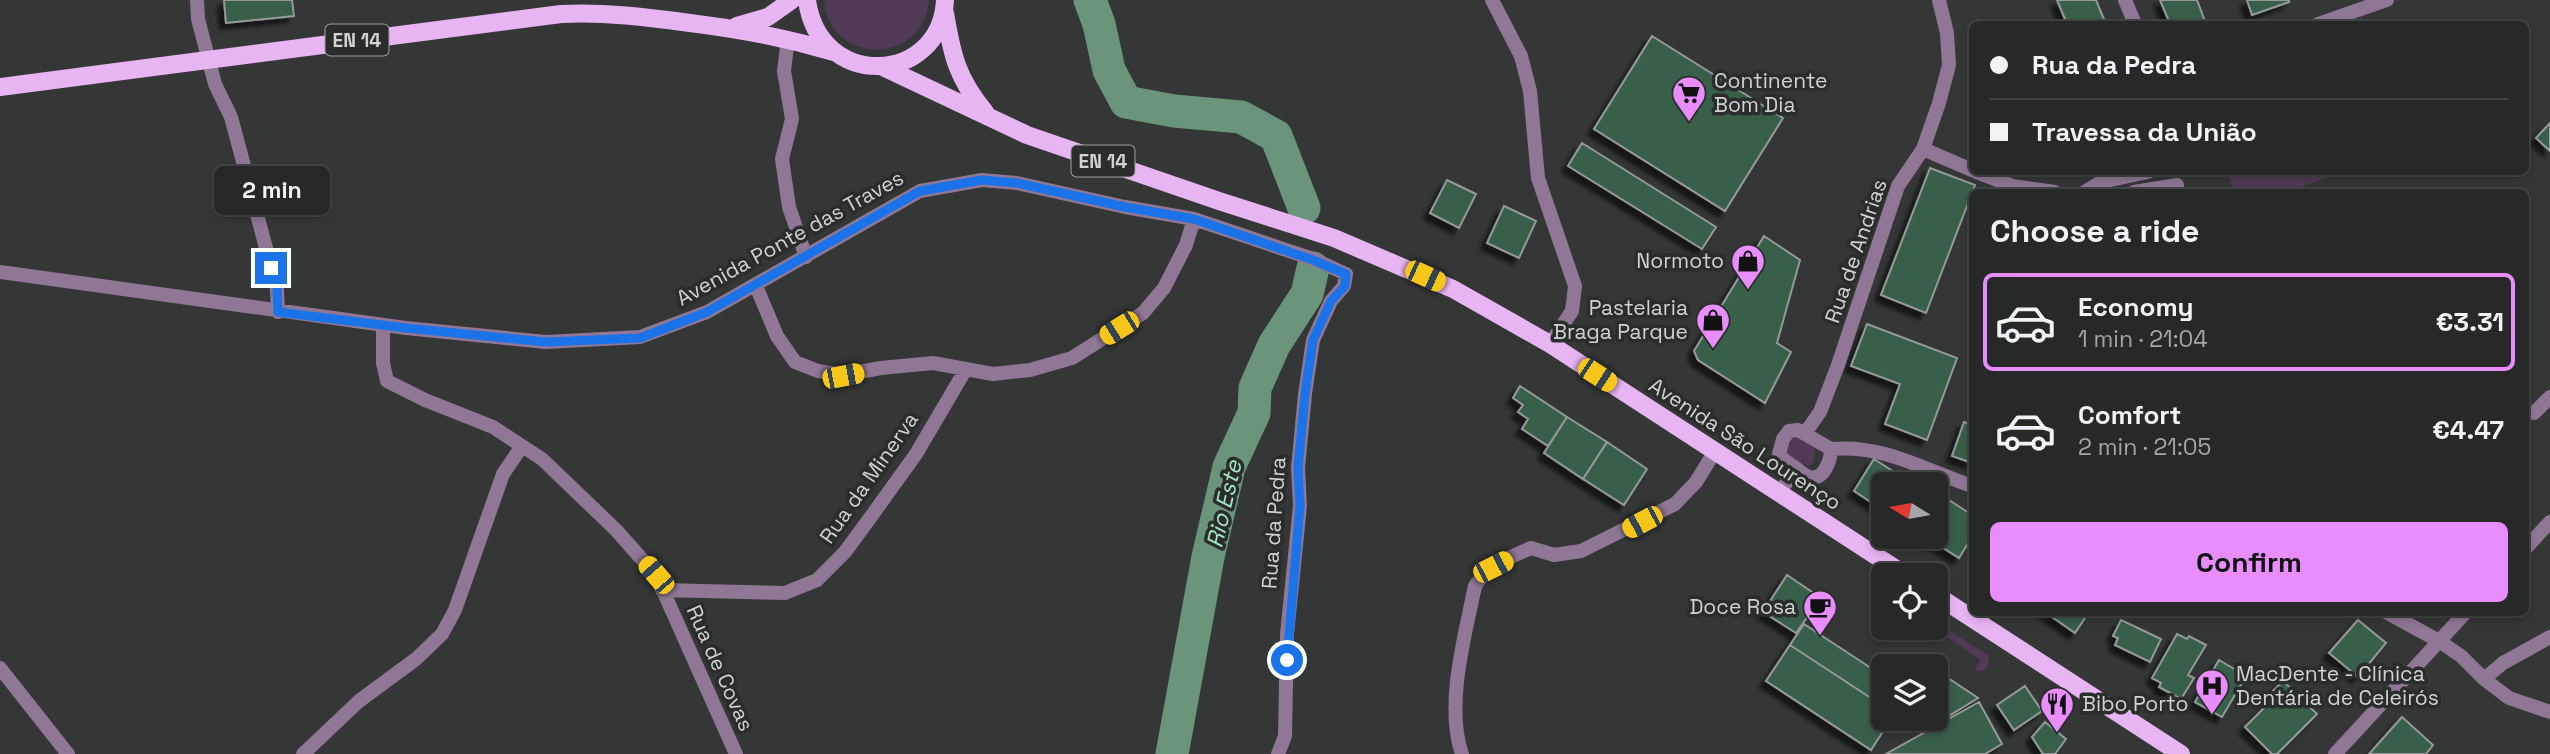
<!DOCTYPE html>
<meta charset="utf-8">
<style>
body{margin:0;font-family:"Space Grotesk",sans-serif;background:#2f3130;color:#f1f3f6;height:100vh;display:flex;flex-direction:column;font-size:26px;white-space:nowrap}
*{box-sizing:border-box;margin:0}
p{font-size:23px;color:#a4a6a8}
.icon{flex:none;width:38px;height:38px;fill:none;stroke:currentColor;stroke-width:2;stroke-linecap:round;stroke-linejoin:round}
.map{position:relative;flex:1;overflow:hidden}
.sheet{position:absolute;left:1969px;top:189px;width:560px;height:427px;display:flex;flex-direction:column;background:#272928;border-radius:10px;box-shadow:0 4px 10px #0003,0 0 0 2px #434545}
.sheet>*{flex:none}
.guide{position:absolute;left:1969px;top:21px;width:560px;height:154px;border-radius:10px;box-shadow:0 4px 10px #0003,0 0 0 2px #434545;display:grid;align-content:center;height:154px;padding:0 21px;background:#272928}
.needle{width:46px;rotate:281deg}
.fabs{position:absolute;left:1871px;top:472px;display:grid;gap:14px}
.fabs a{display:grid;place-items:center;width:77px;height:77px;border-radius:10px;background:#272928;box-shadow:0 4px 10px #0003,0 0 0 2px #434545;font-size:35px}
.end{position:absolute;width:32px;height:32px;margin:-16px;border:9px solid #1a73e8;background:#fff;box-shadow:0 0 0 4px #fff}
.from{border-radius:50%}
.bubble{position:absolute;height:49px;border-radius:10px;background:#272928;box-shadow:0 4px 10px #0003,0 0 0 2px #434545;font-size:23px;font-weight:700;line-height:49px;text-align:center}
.car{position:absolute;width:21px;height:42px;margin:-21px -10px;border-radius:9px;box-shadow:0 0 5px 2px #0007;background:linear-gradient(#f5c518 24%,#345 0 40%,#f5c518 0 76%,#345 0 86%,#f5c518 0)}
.guide b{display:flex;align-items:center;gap:24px;height:66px;font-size:26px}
.guide b+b{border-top:2px solid #434545}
.guide i{width:18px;height:18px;background:#f1f3f6}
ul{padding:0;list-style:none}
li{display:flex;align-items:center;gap:21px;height:98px;margin:0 14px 10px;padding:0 7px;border:4px solid transparent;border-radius:10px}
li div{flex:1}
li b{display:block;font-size:26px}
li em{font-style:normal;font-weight:700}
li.current{border-color:#e98dfe}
li>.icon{width:63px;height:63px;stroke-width:1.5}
h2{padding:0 21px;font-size:32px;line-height:84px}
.cta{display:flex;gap:14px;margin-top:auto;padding:14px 21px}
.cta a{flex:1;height:80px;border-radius:10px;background:#e98dfe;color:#111;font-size:28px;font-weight:700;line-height:80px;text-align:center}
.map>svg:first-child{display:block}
.green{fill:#503a55}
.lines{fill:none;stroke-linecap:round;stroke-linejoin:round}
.river{stroke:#6a947c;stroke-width:33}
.building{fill:#375f4a;stroke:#959997;stroke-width:2;filter:url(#shadow)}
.minor{stroke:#8f7795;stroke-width:14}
.tertiary{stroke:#8f7795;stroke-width:14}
.primary{stroke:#e8b5f3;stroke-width:18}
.route{stroke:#1a73e8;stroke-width:9}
.labels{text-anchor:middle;stroke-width:7;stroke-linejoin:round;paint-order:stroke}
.shield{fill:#2a2d2b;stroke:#9fa1a0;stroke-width:2}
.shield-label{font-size:19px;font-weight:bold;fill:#d1d3d2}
.poi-label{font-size:21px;fill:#d1d3d2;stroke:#2a2d2b;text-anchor:start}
.street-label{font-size:21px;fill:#d1d3d2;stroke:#2a2d2b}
.water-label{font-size:23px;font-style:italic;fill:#a1e6bf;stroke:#2a2d2b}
</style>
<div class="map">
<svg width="2550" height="754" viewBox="0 0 2550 754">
<defs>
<filter id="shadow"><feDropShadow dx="-6" dy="6" stdDeviation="2" flood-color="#0009"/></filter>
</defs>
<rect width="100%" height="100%" fill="#343735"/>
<path class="green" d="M824,0H929C924,66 829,66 824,0Z
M2227,172H2343L2285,192H2235Z
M1793,436H1800L1815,448L1814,461L1809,466L1792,458L1786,451L1787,442Z
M1936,622L1989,656L1988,666L1983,671L1974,670L1981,660L1933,628H1936Z"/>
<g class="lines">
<path class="river" d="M1090,0L1099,24L1109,70L1126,102L1174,111L1241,117L1276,136L1304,208
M1172,754L1208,557L1229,467L1254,413L1255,388L1274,345L1307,294L1313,268"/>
</g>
<path class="building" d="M224,0H292L294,16L226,23Z
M2057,0H2096L2106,24H2067Z
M2160,0H2197L2206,24H2170Z
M2247,0H2289V2L2252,15Z
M1652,36L1783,118L1725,211L1594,129Z
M2550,123V151L2536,138Z
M1582,143L1716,227L1702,249L1568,166Z
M1930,168L1975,185L1926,313L1881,295Z
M1447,180L1476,194L1459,228L1430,213Z
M1504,206L1536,221L1519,258L1487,243Z
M1764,236L1800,260L1777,343L1791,352L1765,403L1698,360L1694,351Z
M1867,324L1957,358L1927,440L1885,424L1900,384L1851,366Z
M1520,386L1567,417L1548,446L1522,429L1528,419L1518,412L1523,405L1513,398Z
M1567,417L1607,442L1583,479L1544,453Z
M1964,422L1972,425V463L1952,456Z
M1607,442L1647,469L1624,505L1583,479Z
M1874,459L1911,483L1883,485V510L1854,491Z
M1936,492L1949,500L1936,521Z
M1949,500L1972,515V537L1959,558L1926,537H1936V521Z
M1787,575L1821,598L1796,633L1763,612Z
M2045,612H2089L2075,633Z
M2121,620L2161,639L2150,662L2115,645L2118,638L2113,636Z
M2358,620L2386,643L2358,677L2329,653Z
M1804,624L1883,676V706L1790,645Z
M2177,634L2187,639L2189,636L2206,645L2188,675L2194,678L2181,699L2159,687L2161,683L2152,678Z
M1790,645L1883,706V719H1891L1871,750L1766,681Z
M2219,660L2246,676L2222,717L2195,702Z
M1936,670L1978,698L1936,724L1930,719H1936Z
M2283,681L2317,714L2277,754H2272L2245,727L2276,696L2272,692Z
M2025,686L2042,711L2014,730L1997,705Z
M1979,702L2002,744L1985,754H1886Z
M2402,717L2433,745L2426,754H2369Z
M2045,722L2066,739L2055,754H2043L2032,737Z"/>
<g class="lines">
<path class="minor" d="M197,0L198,19L215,84L231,117L277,289L278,312
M1492,0L1521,56L1530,91L1538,178L1575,286L1572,311L1550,344
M2125,0L2135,24
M2318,24L2387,0
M788,38L784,71L792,119L782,159L789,207L806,257
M1923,149L1972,170
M1976,172L2013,186L2055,192
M2085,192L2101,182L2148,172
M2134,192L2177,185
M0,272L406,328L546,342L640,337L707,312L920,191L982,180L1017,183L1125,207L1194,219L1313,259L1346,274L1344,286L1331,301L1313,340L1305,394L1298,468L1300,506L1287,634L1285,736L1278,754
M756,286L777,336L795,362L818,371L843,375L881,368L933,363L993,374L1030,370L1072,358L1143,313L1164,288L1186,245L1194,219
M383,326V363L387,381L425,400L493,427L542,459L616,530L656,575L736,754
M2534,413L2550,397
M1798,430L1831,449C1831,459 1824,481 1810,477C1805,476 1800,471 1796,468C1789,464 1783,460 1779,454L1783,439L1789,431Z
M1805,433L1820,412L1838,365L1898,186L1923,149L1939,103L1949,65L1947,33L1939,0
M1831,449C1884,444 1924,470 1972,486
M1779,493L1796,469
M662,590L785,593L817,580L845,552L870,518L916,454L966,369
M2386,612L2439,641L2461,656L2484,679L2509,698L2550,712
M0,668L68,754
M2484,679L2503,663L2550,637
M303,754L359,701L416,659L442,634L455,610L503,474L522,446
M1462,754C1445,706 1465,635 1475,586C1488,566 1510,557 1531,548L1554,555L1581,551L1675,504L1696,482L1715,451"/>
<path class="tertiary" d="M2525,549L2550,522
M2335,754L2466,612"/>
<path class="primary" d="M807,0C819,91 941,85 945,0
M945,13C952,55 957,78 985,112
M737,26L768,17L792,0
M881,66L1027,135L1219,201L1334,238L1453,289L1550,344L1907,576
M0,87L561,14C605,12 647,17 690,23C740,29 786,38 834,52
M1936,595L2181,754"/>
</g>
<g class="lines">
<path class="route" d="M271,268L277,289L278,312L406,328L546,342L640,338L707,312L920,191L982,180L1017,183L1125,207L1194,219L1313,260L1346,274L1345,286L1331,301L1313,340L1305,394L1298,468L1300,506L1287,660"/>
</g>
<defs>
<g id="supermarket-pin" transform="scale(1.75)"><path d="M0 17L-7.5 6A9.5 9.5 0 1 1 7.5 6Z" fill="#e98dfe" stroke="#2a2d2b"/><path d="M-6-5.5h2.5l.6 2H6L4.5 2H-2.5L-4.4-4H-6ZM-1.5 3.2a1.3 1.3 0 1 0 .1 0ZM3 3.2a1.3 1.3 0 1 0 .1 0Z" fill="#111"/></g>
<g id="shop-pin" transform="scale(1.75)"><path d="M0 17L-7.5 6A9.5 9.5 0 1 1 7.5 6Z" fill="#e98dfe" stroke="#2a2d2b"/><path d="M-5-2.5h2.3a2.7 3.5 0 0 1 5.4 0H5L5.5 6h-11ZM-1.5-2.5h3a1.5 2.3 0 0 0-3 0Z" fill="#111"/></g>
<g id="cafe-pin" transform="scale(1.75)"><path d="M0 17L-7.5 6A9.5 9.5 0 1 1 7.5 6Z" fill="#e98dfe" stroke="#2a2d2b"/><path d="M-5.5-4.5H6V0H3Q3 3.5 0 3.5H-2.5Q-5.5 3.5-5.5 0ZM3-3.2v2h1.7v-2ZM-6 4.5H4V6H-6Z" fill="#111"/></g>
<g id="hospital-pin" transform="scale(1.75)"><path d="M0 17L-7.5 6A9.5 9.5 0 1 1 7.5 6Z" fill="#e98dfe" stroke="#2a2d2b"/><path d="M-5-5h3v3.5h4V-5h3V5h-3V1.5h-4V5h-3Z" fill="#111"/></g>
<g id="restaurant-pin" transform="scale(1.75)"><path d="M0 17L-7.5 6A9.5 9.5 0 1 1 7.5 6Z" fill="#e98dfe" stroke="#2a2d2b"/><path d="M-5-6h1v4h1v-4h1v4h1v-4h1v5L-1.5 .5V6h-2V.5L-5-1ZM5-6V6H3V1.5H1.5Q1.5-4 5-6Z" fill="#111"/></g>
</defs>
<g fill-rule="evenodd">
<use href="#supermarket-pin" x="1689" y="93"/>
<use href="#shop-pin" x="1748" y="261"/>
<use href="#shop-pin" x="1713" y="320"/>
<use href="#cafe-pin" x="1820" y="607"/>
<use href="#hospital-pin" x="2212" y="686"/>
<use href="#restaurant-pin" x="2057" y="704"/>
</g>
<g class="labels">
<g class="shield">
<rect x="325.5" y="24.5" width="63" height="31" rx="5"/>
<rect x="1071.5" y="145.5" width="63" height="31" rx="5"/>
</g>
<g class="shield-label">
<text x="357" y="47">EN 14</text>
<text x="1103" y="168">EN 14</text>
</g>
<g class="poi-label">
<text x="1714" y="88">Continente<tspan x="1714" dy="24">Bom Dia</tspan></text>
<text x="1724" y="268" text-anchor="end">Normoto</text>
<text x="1688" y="315" text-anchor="end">Pastelaria<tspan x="1688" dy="24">Braga Parque</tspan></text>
<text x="1796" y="614" text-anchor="end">Doce Rosa</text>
<text x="2236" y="681">MacDente - Clínica<tspan x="2236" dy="24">Dentária de Celeirós</tspan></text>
<text x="2082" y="711">Bibo Porto</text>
</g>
<g class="street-label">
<text transform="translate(790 238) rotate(-29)" y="7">Avenida Ponte das Traves</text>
<text transform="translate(1856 251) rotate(-71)" y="7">Rua de Andrias</text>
<text transform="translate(1745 444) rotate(33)" y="7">Avenida São Lourenço</text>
<text transform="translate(869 478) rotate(-55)" y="7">Rua da Minerva</text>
<text transform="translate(1274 523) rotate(-86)" y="7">Rua da Pedra</text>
<text transform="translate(720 668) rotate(66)" y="7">Rua de Covas</text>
</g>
<g class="water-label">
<text transform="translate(1224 504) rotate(-77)" y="8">Rio Este</text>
</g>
</g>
</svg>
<div class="fabs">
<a><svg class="needle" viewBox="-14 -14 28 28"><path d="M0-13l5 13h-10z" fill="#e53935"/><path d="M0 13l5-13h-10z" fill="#a4a6a8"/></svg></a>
<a><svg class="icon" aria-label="locate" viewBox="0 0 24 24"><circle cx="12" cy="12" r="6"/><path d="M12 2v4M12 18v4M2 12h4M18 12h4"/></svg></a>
<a><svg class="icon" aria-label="layers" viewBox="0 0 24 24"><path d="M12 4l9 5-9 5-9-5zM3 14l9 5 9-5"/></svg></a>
</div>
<i class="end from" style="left:1287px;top:660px"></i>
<i class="end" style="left:271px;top:268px"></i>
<div class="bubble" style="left:214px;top:166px;width:116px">2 min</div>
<i class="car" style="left:1425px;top:276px;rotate:115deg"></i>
<i class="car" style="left:1119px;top:328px;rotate:238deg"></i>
<i class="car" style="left:1597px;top:375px;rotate:123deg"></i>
<i class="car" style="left:843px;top:376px;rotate:79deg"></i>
<i class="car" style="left:1642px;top:522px;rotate:242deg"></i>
<i class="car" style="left:1493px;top:567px;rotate:63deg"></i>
<i class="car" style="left:656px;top:575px;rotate:319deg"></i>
<div class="guide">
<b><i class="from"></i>Rua da Pedra</b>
<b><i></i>Travessa da União</b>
</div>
<section class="sheet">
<h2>Choose a ride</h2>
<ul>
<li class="current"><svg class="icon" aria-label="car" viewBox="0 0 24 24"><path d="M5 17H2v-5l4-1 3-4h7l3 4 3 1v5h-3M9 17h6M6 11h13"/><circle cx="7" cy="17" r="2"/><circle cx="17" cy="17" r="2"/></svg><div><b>Economy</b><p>1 min · 21:04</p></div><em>€3.31</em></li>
<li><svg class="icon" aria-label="car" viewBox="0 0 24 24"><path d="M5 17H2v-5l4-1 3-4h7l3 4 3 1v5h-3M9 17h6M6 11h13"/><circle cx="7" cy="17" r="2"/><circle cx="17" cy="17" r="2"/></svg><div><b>Comfort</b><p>2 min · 21:05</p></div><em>€4.47</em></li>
</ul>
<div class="cta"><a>Confirm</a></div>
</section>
</div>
